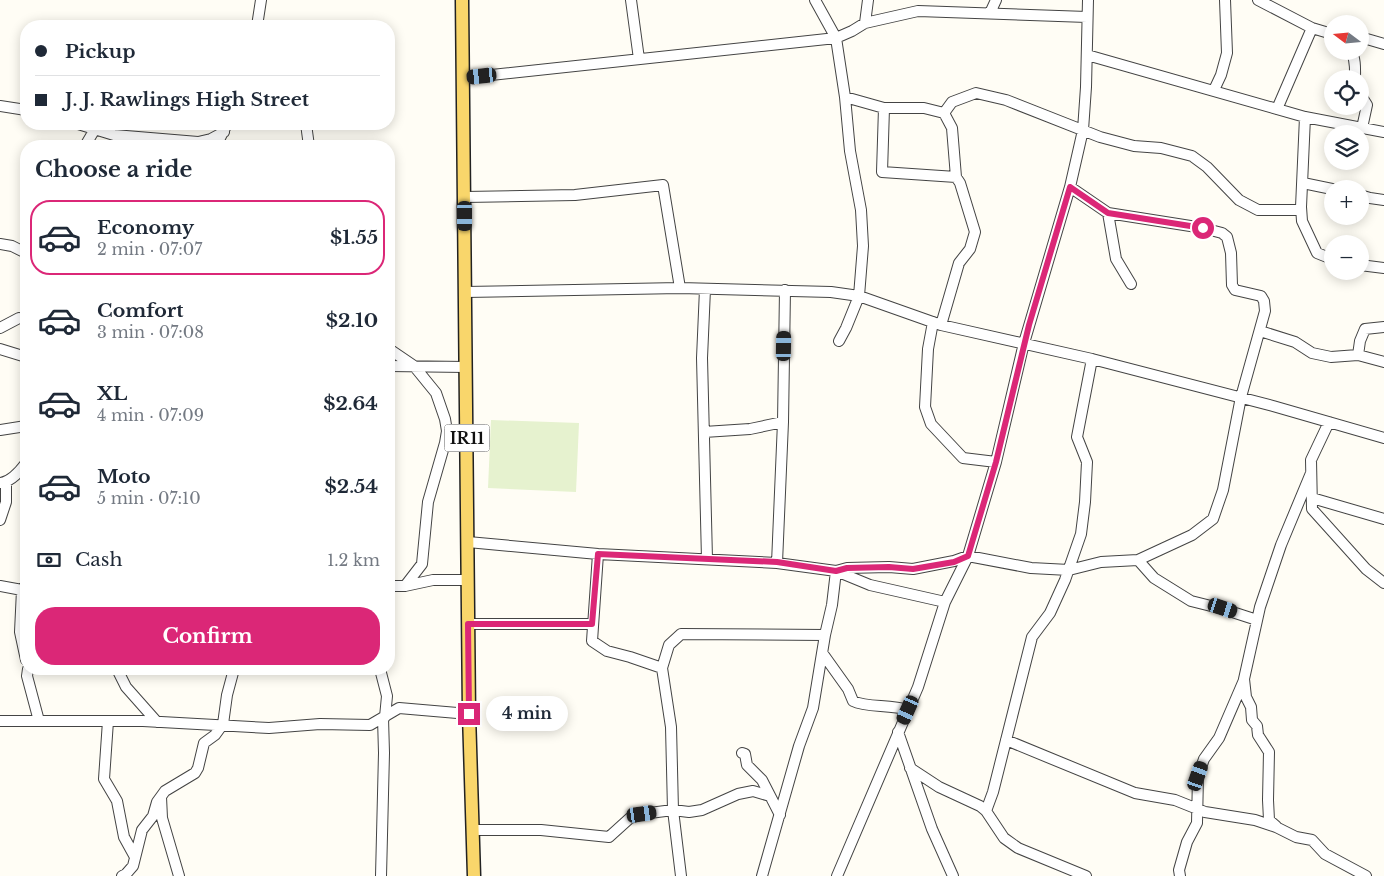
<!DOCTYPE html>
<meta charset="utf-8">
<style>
body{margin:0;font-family:"Libre Baskerville",serif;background:#f6f6f7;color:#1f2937;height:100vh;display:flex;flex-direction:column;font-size:19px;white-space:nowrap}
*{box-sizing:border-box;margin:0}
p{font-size:16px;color:#747a83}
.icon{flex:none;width:28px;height:28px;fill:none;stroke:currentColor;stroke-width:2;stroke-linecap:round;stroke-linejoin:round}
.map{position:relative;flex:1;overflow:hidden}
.details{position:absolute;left:20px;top:140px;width:375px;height:535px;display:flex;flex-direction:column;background:#fff;border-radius:20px;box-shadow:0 2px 12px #0003}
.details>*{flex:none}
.hud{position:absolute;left:20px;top:20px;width:375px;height:110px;border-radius:20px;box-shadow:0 2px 12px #0003;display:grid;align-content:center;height:110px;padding:0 15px;background:#fff}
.needle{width:32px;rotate:286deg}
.fabs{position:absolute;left:1324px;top:15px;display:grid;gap:10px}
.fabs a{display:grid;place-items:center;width:45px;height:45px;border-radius:50%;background:#fff;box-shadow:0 2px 12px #0003;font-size:25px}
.end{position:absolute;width:22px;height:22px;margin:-11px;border:6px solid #db2777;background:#fff;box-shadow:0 0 0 2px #fff}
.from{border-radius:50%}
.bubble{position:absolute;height:35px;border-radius:18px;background:#fff;box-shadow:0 2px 12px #0003;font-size:16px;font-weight:700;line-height:35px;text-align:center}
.car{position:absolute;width:15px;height:30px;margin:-15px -8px;border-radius:6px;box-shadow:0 0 4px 1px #0007;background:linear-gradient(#222 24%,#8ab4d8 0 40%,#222 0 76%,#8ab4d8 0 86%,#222 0)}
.hud b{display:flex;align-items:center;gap:18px;height:48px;font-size:19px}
.hud b+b{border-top:1px solid #e0e1e3}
.hud i{width:12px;height:12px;background:#1f2937}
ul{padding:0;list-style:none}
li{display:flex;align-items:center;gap:15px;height:75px;margin:0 10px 8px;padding:0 5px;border:2px solid transparent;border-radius:20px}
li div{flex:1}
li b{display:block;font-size:19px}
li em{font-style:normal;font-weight:700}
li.on{border-color:#db2777}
li>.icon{width:45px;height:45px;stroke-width:1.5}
h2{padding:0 15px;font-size:22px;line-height:60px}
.pay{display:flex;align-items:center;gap:12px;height:55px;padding:0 15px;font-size:19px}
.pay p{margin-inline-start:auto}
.cta{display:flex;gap:10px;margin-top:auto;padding:10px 15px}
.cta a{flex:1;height:58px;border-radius:20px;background:#db2777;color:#fff;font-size:20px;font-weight:700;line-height:58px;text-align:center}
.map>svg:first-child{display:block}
.pitch{fill:#e6f2cf}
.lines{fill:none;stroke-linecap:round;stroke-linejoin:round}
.minor-casing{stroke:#444;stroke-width:12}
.major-casing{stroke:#222;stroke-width:15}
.minor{stroke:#fff;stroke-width:10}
.major{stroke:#f9d66b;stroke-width:12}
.route{stroke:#db2777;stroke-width:6}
.labels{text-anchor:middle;stroke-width:5;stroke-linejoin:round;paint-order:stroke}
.shield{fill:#fff;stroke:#585858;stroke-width:1}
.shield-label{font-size:16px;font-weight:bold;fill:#111}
</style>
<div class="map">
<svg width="1384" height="876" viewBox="0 0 1384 876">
<rect width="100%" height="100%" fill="#fffdf5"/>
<path class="pitch" d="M491,420L579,423L576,492L488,488Z"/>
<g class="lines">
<g class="minor-casing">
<path id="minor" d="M631,0L639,59
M815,0L836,38L845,97L850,151L861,210L863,246L859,296L846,328L839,341
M1258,0L1312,28L1332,34
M990,13L996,0
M865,23L868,0
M257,26L261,0
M1360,37L1384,44
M1351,51C1356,59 1355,70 1355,79
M1087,55L1305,117L1384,132
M463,78L836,38L852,31L865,23L918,11L1087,17
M1214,90L1221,75L1227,53L1225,0
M1360,94L1367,105L1362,128
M845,97L884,108H924L944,113L952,128L956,177L960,183L975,232L970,249L959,263L941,325
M0,106L26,110
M884,108L882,172L956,177
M1277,109L1312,28
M944,113L952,102L976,93L1006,100L1100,137L1134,146L1161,148L1192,156L1207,167L1239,200L1258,210H1301
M1305,117L1301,207L1302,221L1317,253L1332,259
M78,124L114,135L198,142L201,146
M306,124L309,146
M198,142L211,139L224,132
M85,146L95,129
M216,146L227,124
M1303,183L1332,189
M1360,195L1370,198L1384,200
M465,197L575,195L663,185L680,288
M1108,213L1116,259L1131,284
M0,244L12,246L26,253
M1360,265L1384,268
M705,289L702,358L707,559
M465,292L680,288L831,292L859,296L941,325L1092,359L1273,406L1384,438
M933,322L928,349L925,407L931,424L963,458L996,462
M1384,327L1365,329L1360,341L1358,355L1384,362
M0,328L19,318
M1260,331L1295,342L1312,353L1331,357L1358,355
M0,349L26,357
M389,349L414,366L436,393L445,419L447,431L445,443L428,502L422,564L405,586
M389,366L466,367
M1329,422L1311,460L1312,509L1366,569L1384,583
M0,430L26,426
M447,431L467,430
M704,432L750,429L783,422
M1,483C12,481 20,471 26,463
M1312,498L1384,519
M0,520L6,502V482
M468,542L598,554L777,563L836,571L847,568L889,567L913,569L954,561L968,556L1031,568L1069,570L1101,562L1138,560L1192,535L1213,519L1223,490L1241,397L1265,311L1264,301L1261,296L1235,290L1232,285L1231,253L1227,237L1222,233L1203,228L1108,213L1070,187
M598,554L592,641L607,651L630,657L662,668
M1138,560L1154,578L1191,601L1223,609L1257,620
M777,563L783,422L785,290
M0,586L22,590L26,585
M389,586H405L433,580H468
M22,590L20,632L26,660
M469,624H592
M823,654L848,689L853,701C867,708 890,704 908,710
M28,669L27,676L39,721
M117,669L126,687L157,722
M380,669L387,696L385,717
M0,721H143L269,728L320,724L370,725L399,708L469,714
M108,721L104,779L117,801L124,837L135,857
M898,732L932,829L953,876
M1006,740L1135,793L1175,800L1205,812L1255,820L1276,827L1296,837L1312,840L1325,854L1366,876
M742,753L745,754L747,765L762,780L780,815
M910,768L939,787L980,806L986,811L1004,838L1018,848L1086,876
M161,797L162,818L179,876
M986,811L993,792L1032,637L1050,613L1065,580L1081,534L1085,502L1087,462L1077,437L1092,359
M1276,826L1269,820L1268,800L1269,752L1258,735L1257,726L1252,720L1251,707L1246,697L1244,679L1260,607L1281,545L1311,473
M473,830H541L609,837L630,818L642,814L673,810L689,812L702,810L738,794L753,791L770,796
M122,876L126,874L133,866L142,830L153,816L157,802L165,791L195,773L198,768L204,743L215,735L223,724L227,695L234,669
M381,876L384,753L383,718
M681,876L673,810L671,727L662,668L669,645L681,634L825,635
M762,876L799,746L813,708L825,635L832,605L836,571L870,585L945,602
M837,876L918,687L945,602L968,556L996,462L1024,343L1070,187L1083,130L1086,87L1088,0
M1180,876L1179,870L1187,842L1197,823L1198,776L1204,759L1219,738L1244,680"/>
</g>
<g class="major-casing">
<path id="major" d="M462,0L469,714L474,876"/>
</g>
<use href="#minor" class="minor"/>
<use href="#major" class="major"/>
</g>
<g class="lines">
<path class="route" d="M469,714L468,624H592L598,554L777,562L836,571L847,568L889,567L913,569L954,562L968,556L996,462L1029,325L1070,187L1108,213L1203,228"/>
</g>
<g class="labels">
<rect class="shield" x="444.5" y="424.5" width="45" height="27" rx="4"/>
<g class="shield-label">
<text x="467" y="444">IR11</text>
</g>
</g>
</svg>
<div class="fabs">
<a><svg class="needle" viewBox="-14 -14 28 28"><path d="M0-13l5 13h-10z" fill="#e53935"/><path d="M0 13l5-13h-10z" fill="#747a83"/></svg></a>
<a><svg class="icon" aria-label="locate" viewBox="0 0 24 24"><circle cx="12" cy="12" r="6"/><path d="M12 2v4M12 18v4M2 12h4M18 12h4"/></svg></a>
<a><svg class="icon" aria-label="layers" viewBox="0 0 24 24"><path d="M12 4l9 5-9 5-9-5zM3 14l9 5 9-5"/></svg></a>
<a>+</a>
<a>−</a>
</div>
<i class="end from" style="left:1203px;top:228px"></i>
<i class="end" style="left:469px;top:714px"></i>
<div class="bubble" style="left:486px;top:696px;width:82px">4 min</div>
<i class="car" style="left:482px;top:76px;rotate:264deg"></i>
<i class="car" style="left:465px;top:216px;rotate:180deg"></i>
<i class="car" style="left:784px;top:346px;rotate:1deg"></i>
<i class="car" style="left:1223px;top:608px;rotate:108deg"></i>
<i class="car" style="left:908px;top:710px;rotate:204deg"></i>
<i class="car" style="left:1198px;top:776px;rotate:19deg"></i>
<i class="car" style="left:642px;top:814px;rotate:82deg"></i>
<div class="hud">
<b><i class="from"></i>Pickup</b>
<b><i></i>J. J. Rawlings High Street</b>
</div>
<section class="details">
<h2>Choose a ride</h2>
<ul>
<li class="on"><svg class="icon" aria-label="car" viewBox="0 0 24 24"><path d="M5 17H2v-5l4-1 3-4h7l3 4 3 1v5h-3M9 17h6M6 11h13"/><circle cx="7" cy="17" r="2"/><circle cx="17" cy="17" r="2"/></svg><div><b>Economy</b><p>2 min · 07:07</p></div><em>$1.55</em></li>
<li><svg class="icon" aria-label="car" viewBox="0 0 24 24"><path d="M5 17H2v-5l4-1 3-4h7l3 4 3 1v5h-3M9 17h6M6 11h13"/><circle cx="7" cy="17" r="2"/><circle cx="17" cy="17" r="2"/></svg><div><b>Comfort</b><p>3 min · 07:08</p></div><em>$2.10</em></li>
<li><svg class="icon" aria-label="car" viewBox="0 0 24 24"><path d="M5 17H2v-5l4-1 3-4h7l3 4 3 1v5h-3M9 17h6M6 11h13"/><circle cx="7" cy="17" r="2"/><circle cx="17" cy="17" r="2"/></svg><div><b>XL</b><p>4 min · 07:09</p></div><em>$2.64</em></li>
<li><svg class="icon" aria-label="car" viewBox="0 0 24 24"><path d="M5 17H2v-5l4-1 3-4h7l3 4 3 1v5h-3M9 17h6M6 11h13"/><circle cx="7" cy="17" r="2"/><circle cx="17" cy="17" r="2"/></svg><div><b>Moto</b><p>5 min · 07:10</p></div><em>$2.54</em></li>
</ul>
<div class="pay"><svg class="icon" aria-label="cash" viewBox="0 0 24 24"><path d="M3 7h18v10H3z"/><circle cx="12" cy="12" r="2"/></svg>Cash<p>1.2 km</p></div>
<div class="cta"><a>Confirm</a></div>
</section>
</div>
